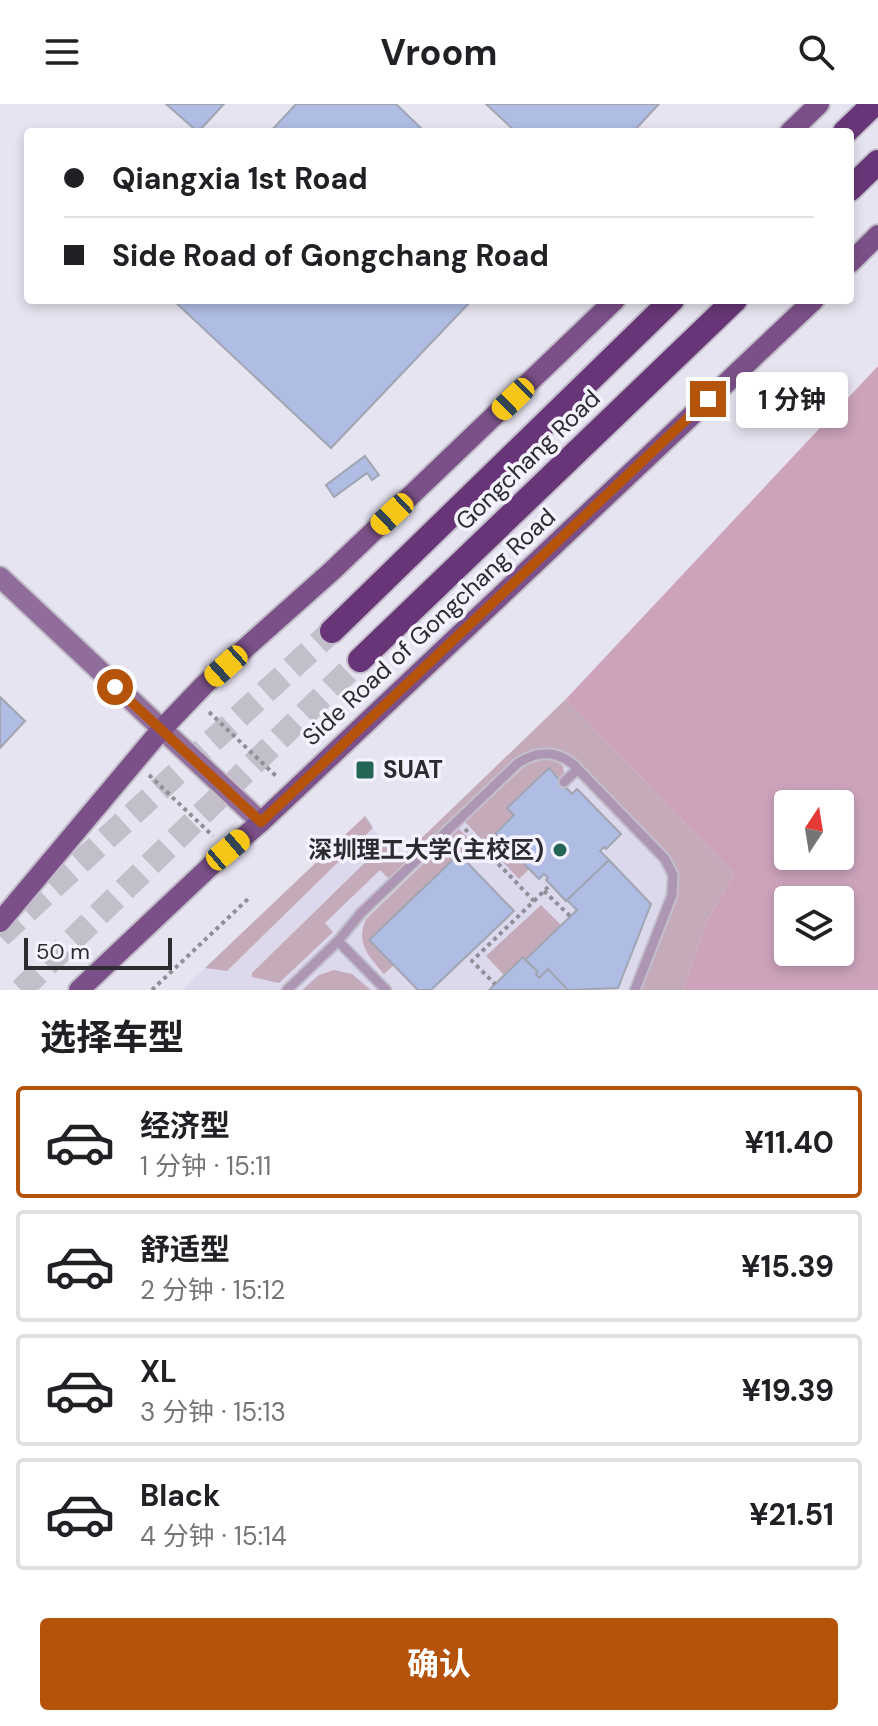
<!DOCTYPE html>
<html lang="zh">
<meta charset="utf-8">
<style>
body{margin:0;font-family:"DM Sans","Noto Sans SC",sans-serif;background:#f6f6f6;color:#202124;height:100vh;display:flex;flex-direction:column;font-size:30px;white-space:nowrap}
*{box-sizing:border-box;margin:0}
p{font-size:26px;color:#757577}
.icon{flex:none;width:44px;height:44px;fill:none;stroke:currentColor;stroke-width:2;stroke-linecap:round;stroke-linejoin:round}
.map{position:relative;height:886px;overflow:hidden}
.sheet{display:flex;flex-direction:column;background:#fff;flex:1}
.sheet>*{flex:none}
.banner{position:absolute;left:24px;top:24px;width:830px;height:176px;border-radius:8px;box-shadow:0 4px 12px #0003;display:grid;align-content:center;height:176px;padding:0 40px;background:#fff}
.needle{width:52px;rotate:12deg}
.buttons{position:absolute;left:774px;top:686px;display:grid;gap:16px}
.buttons a{display:grid;place-items:center;width:80px;height:80px;border-radius:8px;background:#fff;box-shadow:0 4px 12px #0003;font-size:40px}
.scale{position:absolute;left:24px;bottom:20px;width:148px;box-sizing:border-box;padding-left:8px;border:4px solid #2c2b30;border-top:0;font-size:22px;line-height:28px;white-space:nowrap;color:#2c2b30;-webkit-text-stroke:6px #f4f2ff;paint-order:stroke}
.end{position:absolute;width:36px;height:36px;margin:-18px;border:10px solid #b45309;background:#fff;box-shadow:0 0 0 4px #fff}
.from{border-radius:50%}
.bubble{position:absolute;height:56px;border-radius:8px;background:#fff;box-shadow:0 4px 12px #0003;font-size:26px;font-weight:700;line-height:56px;text-align:center}
.car{position:absolute;width:24px;height:48px;margin:-24px -12px;border-radius:10px;box-shadow:0 0 6px 2px #0007;background:linear-gradient(#f5c518 24%,#345 0 40%,#f5c518 0 76%,#345 0 86%,#f5c518 0)}
.banner b{display:flex;align-items:center;gap:28px;height:76px;font-size:30px}
.banner b+b{border-top:2px solid #e0e0e0}
.banner i{width:20px;height:20px;background:#202124}
ul{padding:0;list-style:none}
li{display:flex;align-items:center;gap:24px;height:112px;margin:0 16px 12px;padding:0 24px;border:4px solid #e0e0e0;border-radius:8px}
li div{flex:1}
li b{display:block;font-size:30px}
li em{font-style:normal;font-weight:700}
li.selected{border-color:#b45309}
li>.icon{width:72px;height:72px;stroke-width:1.5}
h2{padding:0 40px;font-size:36px;line-height:96px}
.action{display:flex;gap:16px;margin-top:auto;padding:16px 40px}
.action a{flex:1;height:92px;border-radius:8px;background:#b45309;color:#fff;font-size:32px;font-weight:700;line-height:92px;text-align:center}
header{display:flex;justify-content:space-between;align-items:center;height:104px;padding:0 40px;background:#fff;font-size:36px;font-weight:700}
.map>svg:first-child{display:block}
.built{fill:#ddd9ed}
.green{fill:#c5abba}
.forest{fill:#cca3bb;fill-rule:evenodd}
.building{fill:#afbce4;stroke:#a1a5b1;stroke-width:2}
.lines{fill:none;stroke-linecap:round;stroke-linejoin:round}
.highway-tunnel{stroke:#c2bfca;stroke-width:24;stroke-dasharray:24 12;stroke-linecap:butt}
.lane-casing{stroke:#c2bfca;stroke-width:13}
.secondary-casing{stroke:#c2bfca;stroke-width:24}
.primary-casing{stroke:#c2bfca;stroke-width:24}
.highway-casing{stroke:#c2bfca;stroke-width:28}
.path{stroke:#908e97;stroke-width:4;stroke-dasharray:4 4;stroke-linecap:butt}
.lane{stroke:#ad95b4;stroke-width:9}
.secondary{stroke:#906d9b;stroke-width:20}
.primary{stroke:#7b5088;stroke-width:20}
.highway{stroke:#683678;stroke-width:24}
.route{stroke:#b45309;stroke-width:10}
.poi-dot{fill:#236656;stroke:#f4f2ff;stroke-width:3}
.labels{text-anchor:middle;stroke-width:7;stroke-linejoin:round;paint-order:stroke}
.street-label{font-size:24px;fill:#2c2b30;stroke:#f4f2ff}
.poi-label{font-size:24px;font-weight:bold;fill:#2c2b30;stroke:#f4f2ff;text-anchor:start}
</style>
<header><svg class="icon" aria-label="menu" viewBox="0 0 24 24"><path d="M4 6h16M4 12h16M4 18h16"/></svg>Vroom<svg class="icon" aria-label="search" viewBox="0 0 24 24"><circle cx="10" cy="10" r="6"/><path d="M15 15l6 6"/></svg></header>
<div class="map">
<svg width="878" height="886" viewBox="0 0 878 886">
<rect width="100%" height="100%" fill="#e7e4f1"/>
<path class="built" d="M566,595L734,770L707,817L683,886H182L365,712L373,720L371,723L401,753Z"/>
<path class="green" d="M566,595L734,770L707,817L683,886H641L678,793L677,766L667,748L577,656C556,640 534,640 513,656L389,775L380,766L325,819L333,828L279,879L252,873V869L386,738L402,753Z
M545,655L556,657L563,662L564,669L560,674L549,664L507,704L514,711L495,729L529,765L519,775L465,718L526,661Z
M365,712L373,724L227,867L205,864Z
M459,725L472,738L370,835L394,861L384,870C369,853 355,839 366,815Z
M541,801L561,821L525,856L522,854L504,871L486,852Z
M334,866L352,870L371,886H302L319,871Z"/>
<path class="forest" d="M878,262V886H683L707,817L734,770L566,595ZM788,700H840V752H788ZM788,796H840V848H788Z"/>
<path class="building" d="M166,0H224L198,28Z
M296,0H396L425,28H270Z
M486,0H659L633,28H516Z
M173,196H472L331,344Z
M365,352L379,371L372,376L367,369L334,393L326,381Z
M0,593L25,617L0,644Z
M549,664L572,690L577,685L621,730L606,745L604,743L600,747L609,756L566,797L546,776L548,774L544,770L539,775L495,730L514,711L507,704Z
M459,750L514,807L431,886H418L369,836Z
M609,756L651,800L618,884L568,886L548,865L539,874L536,870L538,868L525,856L577,806L567,796Z
M523,853L538,868L536,870L539,874L548,865L568,886H489Z"/>
<g class="lines">
<path class="highway-tunnel" d="M0,832L332,527
M21,886L360,556"/>
<g class="lane-casing">
<path id="lane" d="M564,678L578,665
M338,837L386,886
M287,886L338,837L361,809L517,660C535,647 555,646 573,660L665,755L673,771L672,791L635,886"/>
</g>
<g class="secondary-casing">
<path id="secondary" d="M0,473L261,718"/>
</g>
<g class="primary-casing">
<path id="primary" d="M790,28L819,0
M850,159L878,131
M0,818L161,626L204,581L333,466L615,196
M79,886L219,754L261,718L814,196"/>
</g>
<g class="highway-casing">
<path id="highway" d="M845,28L874,0
M850,85L878,58
M332,527L672,196
M360,556L735,196"/>
</g>
<path class="path" d="M209,608L276,672
M149,671L213,732
M465,725L534,797L472,857L495,880
M544,787L570,812
M534,797L551,780
M152,886L249,794"/>
<use href="#lane" class="lane"/>
<use href="#secondary" class="secondary"/>
<use href="#primary" class="primary"/>
<use href="#highway" class="highway"/>
</g>
<g class="lines">
<path class="route" d="M115,583L261,718L708,295"/>
</g>
<g class="poi-dot">
<rect x="355" y="656" width="20" height="20" rx="4"/>
<circle cx="560" cy="746" r="8"/>
</g>
<g class="labels">
<g class="street-label">
<text transform="translate(528 356) rotate(-44)" y="8">Gongchang Road</text>
<text transform="translate(429 523) rotate(-43)" y="8">Side Road of Gongchang Road</text>
</g>
<g class="poi-label">
<text x="383" y="674">SUAT</text>
<text x="544" y="754" text-anchor="end">深圳理工大学(主校区)</text>
</g>
</g>
</svg>
<div class="buttons">
<a><svg class="needle" viewBox="-14 -14 28 28"><path d="M0-13l5 13h-10z" fill="#e53935"/><path d="M0 13l5-13h-10z" fill="#757577"/></svg></a>
<a><svg class="icon" aria-label="layers" viewBox="0 0 24 24"><path d="M12 4l9 5-9 5-9-5zM3 14l9 5 9-5"/></svg></a>
</div>
<div class="scale">50 m</div>
<i class="end from" style="left:115px;top:583px"></i>
<i class="end" style="left:708px;top:295px"></i>
<div class="bubble" style="left:736px;top:268px;width:112px">1 分钟</div>
<i class="car" style="left:513px;top:295px;rotate:226deg"></i>
<i class="car" style="left:392px;top:410px;rotate:227deg"></i>
<i class="car" style="left:226px;top:562px;rotate:228deg"></i>
<i class="car" style="left:228px;top:746px;rotate:50deg"></i>
<div class="banner">
<b><i class="from"></i>Qiangxia 1st Road</b>
<b><i></i>Side Road of Gongchang Road</b>
</div>
</div>
<section class="sheet">
<h2>选择车型</h2>
<ul>
<li class="selected"><svg class="icon" aria-label="car" viewBox="0 0 24 24"><path d="M5 17H2v-5l4-1 3-4h7l3 4 3 1v5h-3M9 17h6M6 11h13"/><circle cx="7" cy="17" r="2"/><circle cx="17" cy="17" r="2"/></svg><div><b>经济型</b><p>1 分钟 · 15:11</p></div><em>¥11.40</em></li>
<li><svg class="icon" aria-label="car" viewBox="0 0 24 24"><path d="M5 17H2v-5l4-1 3-4h7l3 4 3 1v5h-3M9 17h6M6 11h13"/><circle cx="7" cy="17" r="2"/><circle cx="17" cy="17" r="2"/></svg><div><b>舒适型</b><p>2 分钟 · 15:12</p></div><em>¥15.39</em></li>
<li><svg class="icon" aria-label="car" viewBox="0 0 24 24"><path d="M5 17H2v-5l4-1 3-4h7l3 4 3 1v5h-3M9 17h6M6 11h13"/><circle cx="7" cy="17" r="2"/><circle cx="17" cy="17" r="2"/></svg><div><b>XL</b><p>3 分钟 · 15:13</p></div><em>¥19.39</em></li>
<li><svg class="icon" aria-label="car" viewBox="0 0 24 24"><path d="M5 17H2v-5l4-1 3-4h7l3 4 3 1v5h-3M9 17h6M6 11h13"/><circle cx="7" cy="17" r="2"/><circle cx="17" cy="17" r="2"/></svg><div><b>Black</b><p>4 分钟 · 15:14</p></div><em>¥21.51</em></li>
</ul>
<div class="action"><a>确认</a></div>
</section>
